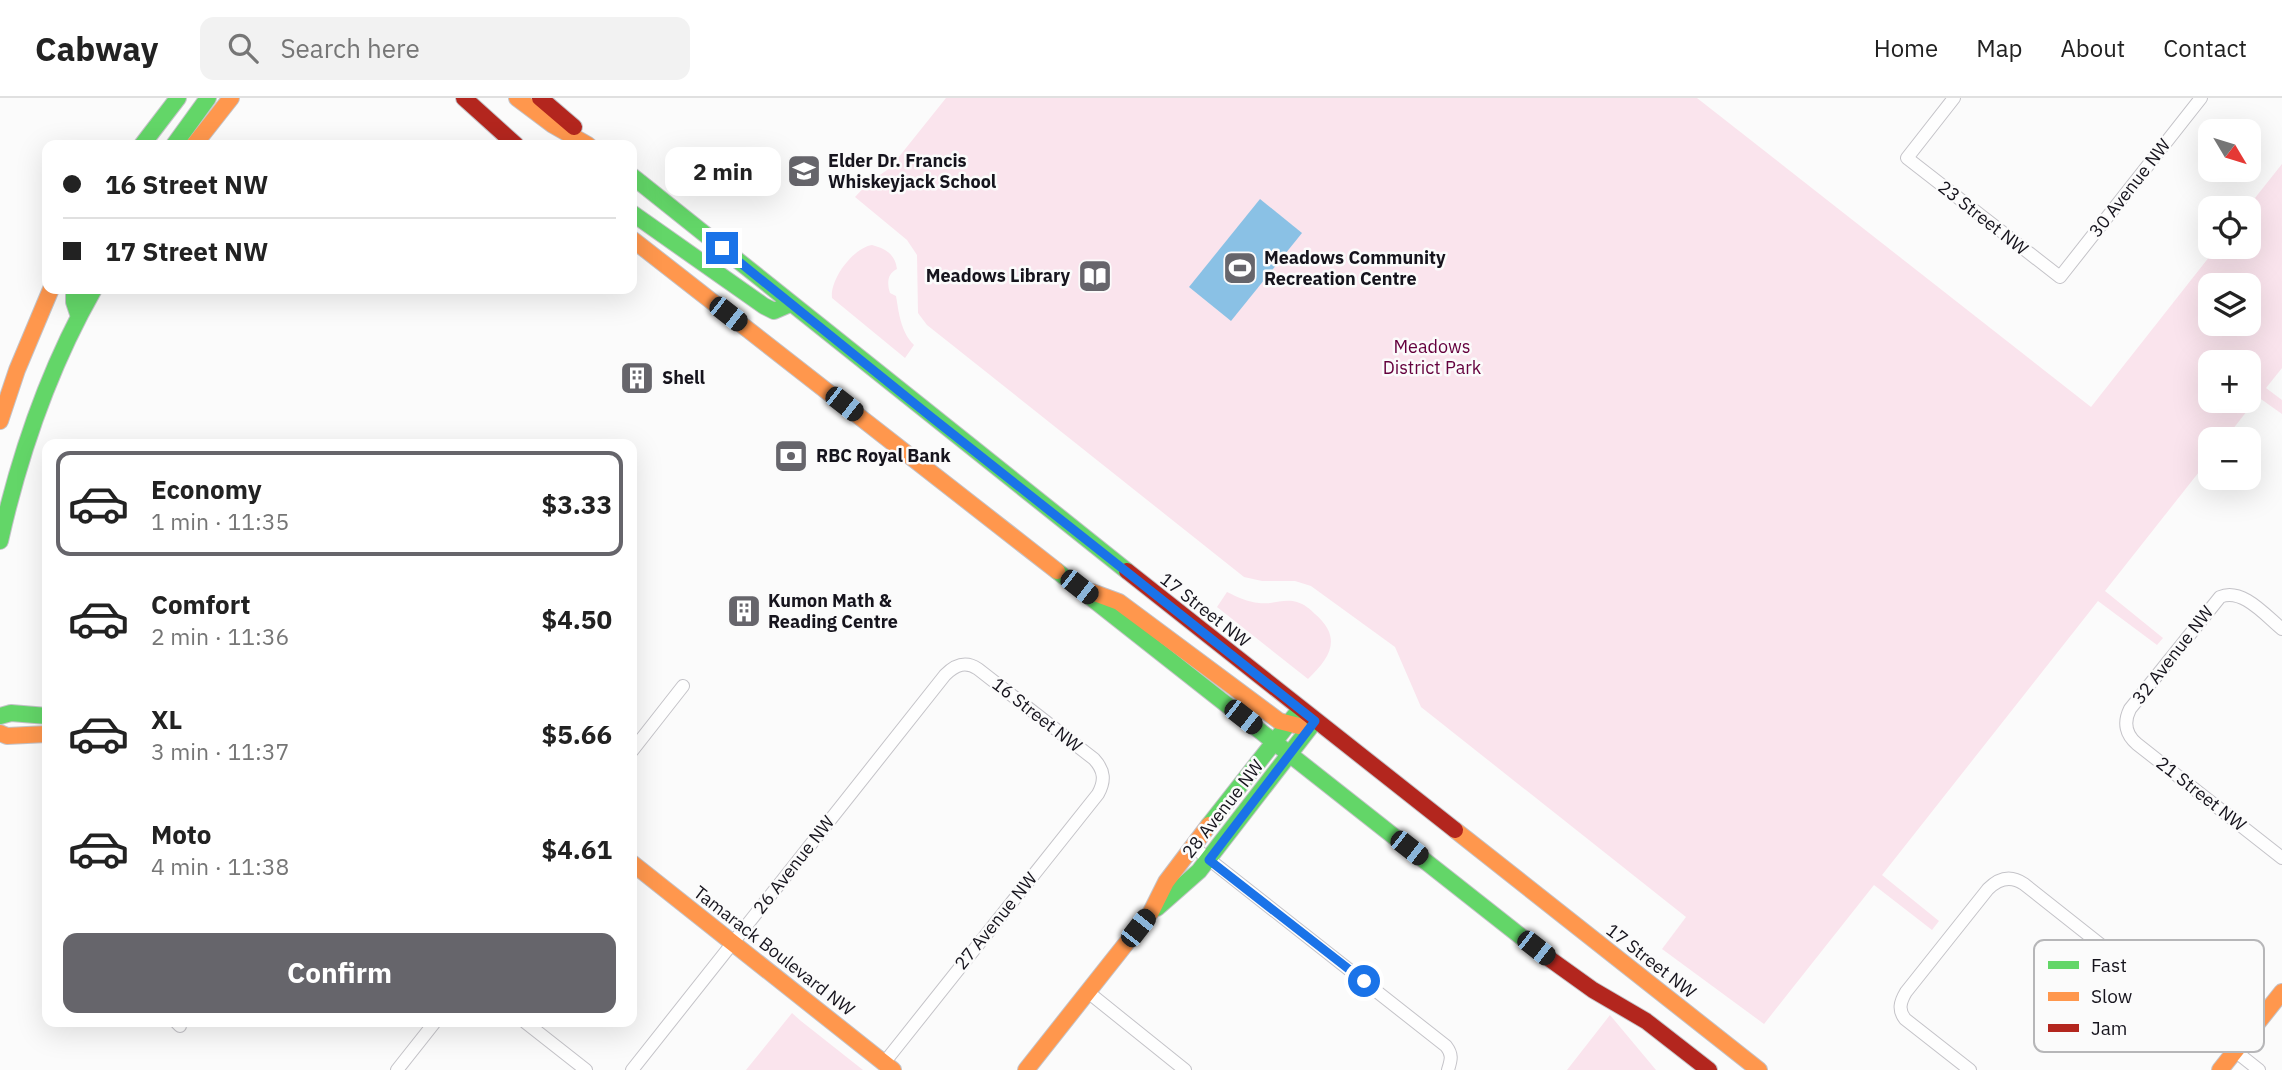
<!DOCTYPE html>
<meta charset="utf-8">
<style>
body{margin:0;font-family:"IBM Plex Sans",sans-serif;background:#f2f2f2;color:#222;height:100vh;display:flex;flex-direction:column;font-size:26px;white-space:nowrap}
*{box-sizing:border-box;margin:0}
p{font-size:23px;color:#767676}
.icon{flex:none;width:38px;height:38px;fill:none;stroke:currentColor;stroke-width:2;stroke-linecap:round;stroke-linejoin:round}
.map{position:relative;flex:1;overflow:hidden}
.drawer{position:absolute;left:42px;top:341px;width:595px;height:588px;display:flex;flex-direction:column;background:#fff;border-radius:14px;box-shadow:0 7px 28px #0002}
.drawer>*{flex:none}
.hud{position:absolute;left:42px;top:42px;width:595px;height:154px;border-radius:14px;box-shadow:0 7px 28px #0002;display:grid;align-content:center;height:154px;padding:0 21px;background:#fff}
.needle{width:46px;rotate:128deg}
.controls{position:absolute;left:2198px;top:21px;display:grid;gap:14px}
.controls a{display:grid;place-items:center;width:63px;height:63px;border-radius:14px;background:#fff;box-shadow:0 7px 28px #0002;font-size:35px}
.end{position:absolute;width:32px;height:32px;margin:-16px;border:9px solid #1a73e8;background:#fff;box-shadow:0 0 0 4px #fff}
.from{border-radius:50%}
.bubble{position:absolute;height:49px;border-radius:14px;background:#fff;box-shadow:0 7px 28px #0002;font-size:23px;font-weight:700;line-height:49px;text-align:center}
.car{position:absolute;width:21px;height:42px;margin:-21px -10px;border-radius:9px;box-shadow:0 0 5px 2px #0007;background:linear-gradient(#222 24%,#8ab4d8 0 40%,#222 0 76%,#8ab4d8 0 86%,#222 0)}
.hud b{display:flex;align-items:center;gap:24px;height:66px;font-size:26px}
.hud b+b{border-top:2px solid #e0e0e0}
.hud i{width:18px;height:18px;background:#222}
ul{padding:12px 0 0;list-style:none}
li{display:flex;align-items:center;gap:21px;height:105px;margin:0 14px 10px;padding:0 7px;border:4px solid transparent;border-radius:14px}
li div{flex:1}
li b{display:block;font-size:26px}
li em{font-style:normal;font-weight:700}
li.active{border-color:#66656b}
li>.icon{width:63px;height:63px;stroke-width:1.5}
.cta{display:flex;gap:14px;margin-top:auto;padding:14px 21px}
.cta a{flex:1;height:80px;border-radius:14px;background:#66656b;color:#fff;font-size:28px;font-weight:700;line-height:80px;text-align:center}
header{display:flex;align-items:center;gap:42px;box-sizing:border-box;height:98px;padding:0 35px;background:#fff;border-bottom:2px solid #e0e0e0}
header strong{font-size:33px}
nav{display:flex;gap:38px;margin-inline-start:auto;font-size:24px}
.search{width:490px;height:63px;background:#f2f2f2;display:flex;align-items:center;gap:18px;box-sizing:border-box;padding:0 24px;border-radius:14px;color:#767676;font-size:26px}
.map>svg:first-child{display:block}
.green{fill:#fae4ed;fill-rule:evenodd}
.water{fill:#8ac1e5}
.lines{fill:none;stroke-linecap:round;stroke-linejoin:round}
.street-casing{stroke:#c4c3c8;stroke-width:14}
.fast-casing{stroke:#c4c3c8;stroke-width:18}
.slow-casing{stroke:#c4c3c8;stroke-width:18}
.jam-casing{stroke:#c4c3c8;stroke-width:18}
.street{stroke:#fefefe;stroke-width:12}
.fast{stroke:#63d668;stroke-width:16}
.slow{stroke:#ff974d;stroke-width:16}
.jam{stroke:#b3261e;stroke-width:16}
.route{stroke:#1a73e8;stroke-width:9}
.labels{text-anchor:middle;stroke-width:5;stroke-linejoin:round;paint-order:stroke}
.poi-label{font-size:18px;font-weight:bold;fill:#16141d;stroke:#fbfbfb;text-anchor:start}
.street-label{font-size:18px;fill:#16141d;stroke:#fbfbfb}
.park-label{font-size:18px;fill:#64003d;stroke:#fbfbfb}
.key{fill:#fbfbfb;stroke:#b6b6b8;stroke-width:2}
.key-label{font-size:19px;fill:#16141d}
</style>
<header>
<strong>Cabway</strong>
<div class="search"><svg class="icon" aria-label="search" viewBox="0 0 24 24"><circle cx="10" cy="10" r="6"/><path d="M15 15l6 6"/></svg>Search here</div>
<nav><a>Home</a><a>Map</a><a>About</a><a>Contact</a></nav>
</header>
<div class="map">
<svg width="2282" height="972" viewBox="0 0 2282 972">
<rect width="100%" height="100%" fill="#fbfbfb"/>
<path class="green" d="M946,0H1697L2091,309L2217,149H2249L2247,110L2282,66V270L2266,290L2282,302V316L2258,299L2225,341H2210V360L2105,493L2163,540L2157,547L2098,503L1882,777L1939,823L1932,832L1874,787L1764,926L1662,851L1686,819L1421,609L1395,549L1311,488L1295,483H1262L1244,479L927,227L918,215L917,157L907,142L855,99L867,86L890,70ZM2210,187H2249V226H2210ZM2210,264H2249V303H2210Z
M872,147C886,151 895,156 897,171C887,176 887,185 890,195L896,198C899,216 901,234 914,247L905,260L832,200C830,181 853,150 872,147Z
M1227,494C1237,499 1248,504 1259,505C1272,507 1284,500 1297,504C1304,506 1310,511 1315,516C1343,540 1330,560 1308,581L1217,509Z
M792,915L801,923L863,972H746Z
M1610,917L1656,972H1567Z"/>
<path class="water" d="M1260,101L1302,135L1231,223L1189,189Z"/>
<g class="lines">
<g class="street-casing">
<path id="street" d="M1954,0L1907,60L2060,179L2201,0
M2282,531C2266,518 2242,489 2220,499L2130,611C2123,625 2126,637 2137,646L2282,760
M632,653L683,588
M1192,748L1446,948C1453,957 1451,962 1448,972
M1088,894L1185,972
M176,924L180,928
M525,924L586,972
M397,972L435,924
M632,972L945,577C956,566 966,563 978,571L1094,661C1105,673 1105,683 1098,696L884,965
M1970,972L1905,921C1898,912 1900,904 1906,894L1988,791C1999,780 2011,777 2024,786L2259,972"/>
</g>
<g class="fast-casing">
<path id="fast" d="M142,47L178,0
M174,47L208,0
M632,78L1127,473
M632,115L764,208L774,213L790,206
M74,191V204L78,216
M0,443C20,354 49,270 94,191
M1057,473L1547,859
M0,618L11,615L47,618
M1209,727L1300,611
M1157,810L1199,773L1315,623"/>
</g>
<g class="slow-casing">
<path id="slow" d="M517,0L553,27L588,47
M194,47L231,0
M632,141L1057,473
M0,323L17,272L51,191
M1092,494L1119,504L1279,623L1299,628
M0,635L7,638L47,636
M1455,732L1759,972
M632,765L893,972
M1026,972L1151,814L1166,784L1209,727
M2220,972L2282,894"/>
</g>
<g class="jam-casing">
<path id="jam" d="M464,0L516,47
M540,0L574,29
M1127,473L1455,732
M1547,859L1593,892L1646,923L1709,972"/>
</g>
<use href="#street" class="street"/>
<use href="#fast" class="fast"/>
<use href="#slow" class="slow"/>
<use href="#jam" class="jam"/>
</g>
<g class="lines">
<path class="route" d="M722,150L930,318L1315,623L1209,762L1364,883"/>
</g>
<defs>
<g id="school-square" transform="scale(1.75)"><rect x="-9" y="-9" width="18" height="18" rx="4" fill="#66656b" stroke="#fbfbfb"/><path d="M0-5L7-2L0 1L-7-2ZM-4 1L0 2.5L4 1V4Q0 6-4 4Z" fill="#fff"/></g>
<g id="stadium-square" transform="scale(1.75)"><rect x="-9" y="-9" width="18" height="18" rx="4" fill="#66656b" stroke="#fbfbfb"/><path d="M0-5a6.5 5 0 1 0 0 10a6.5 5 0 1 0 0-10ZM-3.5-1.8h7v3.6h-7Z" fill="#fff"/></g>
<g id="library-square" transform="scale(1.75)"><rect x="-9" y="-9" width="18" height="18" rx="4" fill="#66656b" stroke="#fbfbfb"/><path d="M-6-4Q-3-5.5-.7-3.5V5Q-3 3-6 4ZM6-4Q3-5.5 .7-3.5V5Q3 3 6 4Z" fill="#fff"/></g>
<g id="building-square" transform="scale(1.75)"><rect x="-9" y="-9" width="18" height="18" rx="4" fill="#66656b" stroke="#fbfbfb"/><path d="M-4-6H4V6H1V3H-1V6H-4ZM-2.5-4.3h1.7v1.8h-1.7ZM.8-4.3h1.7v1.8H.8ZM-2.5-1h1.7V.8h-1.7ZM.8-1h1.7V.8H.8Z" fill="#fff"/></g>
<g id="bank-square" transform="scale(1.75)"><rect x="-9" y="-9" width="18" height="18" rx="4" fill="#66656b" stroke="#fbfbfb"/><path d="M-6-4H6V4H-6ZM0-2.3a2.3 2.3 0 1 0 0 4.6a2.3 2.3 0 1 0 0-4.6Z" fill="#fff"/></g>
</defs>
<g fill-rule="evenodd">
<use href="#school-square" x="804" y="73"/>
<use href="#stadium-square" x="1240" y="170"/>
<use href="#library-square" x="1095" y="178"/>
<use href="#building-square" x="637" y="280"/>
<use href="#bank-square" x="791" y="358"/>
<use href="#building-square" x="744" y="513"/>
</g>
<g class="labels">
<g class="poi-label">
<text x="828" y="69">Elder Dr. Francis<tspan x="828" dy="21">Whiskeyjack School</tspan></text>
<text x="1264" y="166">Meadows Community<tspan x="1264" dy="21">Recreation Centre</tspan></text>
<text x="1070" y="184" text-anchor="end">Meadows Library</text>
<text x="662" y="286">Shell</text>
<text x="816" y="364">RBC Royal Bank</text>
<text x="768" y="509">Kumon Math &amp;<tspan x="768" dy="21">Reading Centre</tspan></text>
</g>
<g class="street-label">
<text transform="translate(2130 90) rotate(-52)" y="6">30 Avenue NW</text>
<text transform="translate(1983 120) rotate(38)" y="6">23 Street NW</text>
<text transform="translate(1205 512) rotate(38)" y="6">17 Street NW</text>
<text transform="translate(2173 557) rotate(-52)" y="6">32 Avenue NW</text>
<text transform="translate(1037 617) rotate(38)" y="6">16 Street NW</text>
<text transform="translate(2201 696) rotate(38)" y="6">21 Street NW</text>
<text transform="translate(1223 711) rotate(-52)" y="6">28 Avenue NW</text>
<text transform="translate(794 767) rotate(-52)" y="6">26 Avenue NW</text>
<text transform="translate(996 823) rotate(-51)" y="6">27 Avenue NW</text>
<text transform="translate(774 853) rotate(38)" y="6">Tamarack Boulevard NW</text>
<text transform="translate(1651 863) rotate(38)" y="6">17 Street NW</text>
</g>
<g class="park-label">
<text x="1432" y="255">Meadows<tspan x="1432" dy="21">District Park</tspan></text>
</g>
</g>
<rect x="2034" y="842" width="230" height="112" rx="10" class="key"/>
<rect x="2048" y="863" width="31" height="8" fill="#63d668"/>
<rect x="2048" y="894" width="31" height="9" fill="#ff974d"/>
<rect x="2048" y="926" width="31" height="8" fill="#b3261e"/>
<g class="key-label">
<text x="2091" y="874">Fast</text>
<text x="2091" y="905">Slow</text>
<text x="2091" y="937">Jam</text>
</g>
</svg>
<div class="controls">
<a><svg class="needle" viewBox="-14 -14 28 28"><path d="M0-13l5 13h-10z" fill="#e53935"/><path d="M0 13l5-13h-10z" fill="#767676"/></svg></a>
<a><svg class="icon" aria-label="locate" viewBox="0 0 24 24"><circle cx="12" cy="12" r="6"/><path d="M12 2v4M12 18v4M2 12h4M18 12h4"/></svg></a>
<a><svg class="icon" aria-label="layers" viewBox="0 0 24 24"><path d="M12 4l9 5-9 5-9-5zM3 14l9 5 9-5"/></svg></a>
<a>+</a>
<a>−</a>
</div>
<i class="end from" style="left:1364px;top:883px"></i>
<i class="end" style="left:722px;top:150px"></i>
<div class="bubble" style="left:665px;top:49px;width:116px">2 min</div>
<i class="car" style="left:728px;top:216px;rotate:128deg"></i>
<i class="car" style="left:844px;top:306px;rotate:128deg"></i>
<i class="car" style="left:1079px;top:489px;rotate:128deg"></i>
<i class="car" style="left:1243px;top:619px;rotate:128deg"></i>
<i class="car" style="left:1409px;top:750px;rotate:128deg"></i>
<i class="car" style="left:1138px;top:830px;rotate:38deg"></i>
<i class="car" style="left:1536px;top:850px;rotate:128deg"></i>
<div class="hud">
<b><i class="from"></i>16 Street NW</b>
<b><i></i>17 Street NW</b>
</div>
<section class="drawer">
<ul>
<li class="active"><svg class="icon" aria-label="car" viewBox="0 0 24 24"><path d="M5 17H2v-5l4-1 3-4h7l3 4 3 1v5h-3M9 17h6M6 11h13"/><circle cx="7" cy="17" r="2"/><circle cx="17" cy="17" r="2"/></svg><div><b>Economy</b><p>1 min · 11:35</p></div><em>$3.33</em></li>
<li><svg class="icon" aria-label="car" viewBox="0 0 24 24"><path d="M5 17H2v-5l4-1 3-4h7l3 4 3 1v5h-3M9 17h6M6 11h13"/><circle cx="7" cy="17" r="2"/><circle cx="17" cy="17" r="2"/></svg><div><b>Comfort</b><p>2 min · 11:36</p></div><em>$4.50</em></li>
<li><svg class="icon" aria-label="car" viewBox="0 0 24 24"><path d="M5 17H2v-5l4-1 3-4h7l3 4 3 1v5h-3M9 17h6M6 11h13"/><circle cx="7" cy="17" r="2"/><circle cx="17" cy="17" r="2"/></svg><div><b>XL</b><p>3 min · 11:37</p></div><em>$5.66</em></li>
<li><svg class="icon" aria-label="car" viewBox="0 0 24 24"><path d="M5 17H2v-5l4-1 3-4h7l3 4 3 1v5h-3M9 17h6M6 11h13"/><circle cx="7" cy="17" r="2"/><circle cx="17" cy="17" r="2"/></svg><div><b>Moto</b><p>4 min · 11:38</p></div><em>$4.61</em></li>
</ul>
<div class="cta"><a>Confirm</a></div>
</section>
</div>
